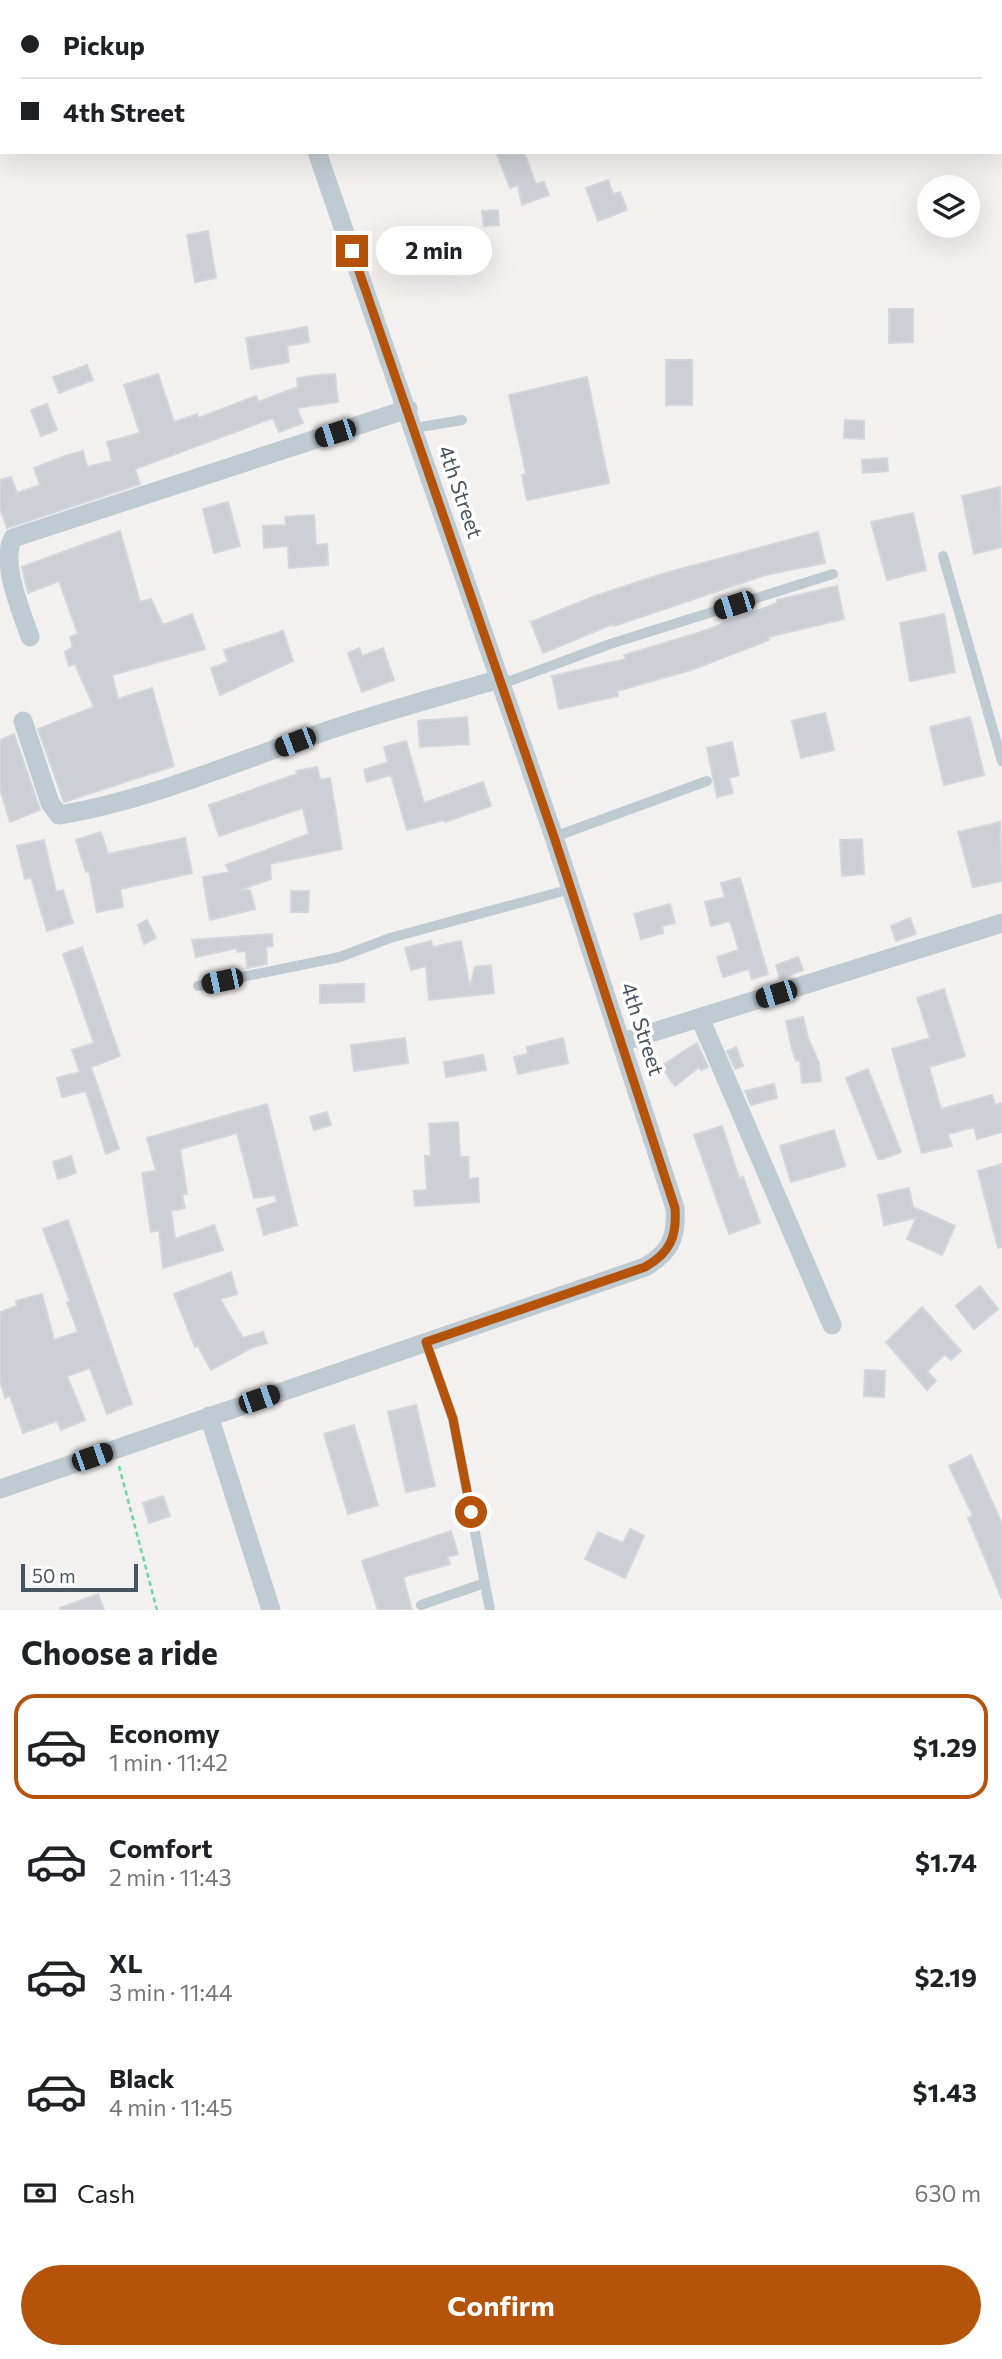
<!DOCTYPE html>
<meta charset="utf-8">
<style>
body{margin:0;font-family:Commissioner,sans-serif;background:#f2f2f2;color:#202124;height:100vh;display:flex;flex-direction:column;font-size:26px;white-space:nowrap}
*{box-sizing:border-box;margin:0}
p{font-size:23px;color:#757577}
.icon{flex:none;width:38px;height:38px;fill:none;stroke:currentColor;stroke-width:2;stroke-linecap:round;stroke-linejoin:round}
.map{position:relative;height:1610px;overflow:hidden}
.sheet{display:flex;flex-direction:column;background:#fff;flex:1}
.sheet>*{flex:none}
.top-card{position:absolute;left:0px;top:0px;width:1003px;height:154px;box-shadow:0 7px 28px #0002;display:grid;align-content:center;height:154px;padding:0 21px;background:#fff}
.buttons{position:absolute;left:917px;top:175px;display:grid;gap:14px}
.buttons a{display:grid;place-items:center;width:63px;height:63px;border-radius:50%;background:#fff;box-shadow:0 7px 28px #0002;font-size:35px}
.scale{position:absolute;left:21px;bottom:18px;width:117px;box-sizing:border-box;padding-left:7px;border:4px solid #465460;border-top:0;font-size:19px;line-height:24px;white-space:nowrap;color:#465460;-webkit-text-stroke:5px #fff;paint-order:stroke}
.end{position:absolute;width:32px;height:32px;margin:-16px;border:9px solid #b45309;background:#fff;box-shadow:0 0 0 4px #fff}
.from{border-radius:50%}
.bubble{position:absolute;height:49px;border-radius:24px;background:#fff;box-shadow:0 7px 28px #0002;font-size:23px;font-weight:700;line-height:49px;text-align:center}
.car{position:absolute;width:21px;height:42px;margin:-21px -10px;border-radius:9px;box-shadow:0 0 5px 2px #0007;background:linear-gradient(#222 24%,#8ab4d8 0 40%,#222 0 76%,#8ab4d8 0 86%,#222 0)}
.top-card b{display:flex;align-items:center;gap:24px;height:66px;font-size:26px}
.top-card b+b{border-top:2px solid #e0e0e0}
.top-card i{width:18px;height:18px;background:#202124}
ul{padding:0;list-style:none}
li{display:flex;align-items:center;gap:21px;height:105px;margin:0 14px 10px;padding:0 7px;border:4px solid transparent;border-radius:21px}
li div{flex:1}
li b{display:block;font-size:26px}
li em{font-style:normal;font-weight:700}
li.selected{border-color:#b45309}
li>.icon{width:63px;height:63px;stroke-width:1.5}
h2{padding:0 21px;font-size:32px;line-height:84px}
.pay{display:flex;align-items:center;gap:18px;height:77px;padding:0 21px;font-size:26px}
.pay p{margin-inline-start:auto}
.primary-button{display:flex;gap:14px;margin-top:auto;padding:14px 21px}
.primary-button a{flex:1;height:80px;border-radius:42px;background:#b45309;color:#fff;font-size:28px;font-weight:700;line-height:80px;text-align:center}
.map>svg:first-child{display:block}
.building{fill:#cccfd6;stroke:#d3d6dc;stroke-width:2}
.lines{fill:none;stroke-linecap:round;stroke-linejoin:round}
.path{stroke:#6fd6a1;stroke-width:2.5;stroke-dasharray:5 3.5;stroke-linecap:butt}
.service{stroke:#bfcbd3;stroke-width:10}
.minor{stroke:#bfcbd3;stroke-width:19}
.route{stroke:#b45309;stroke-width:9}
.labels{text-anchor:middle;stroke-width:7;stroke-linejoin:round;paint-order:stroke}
.street-label{font-size:21px;fill:#465460;stroke:#fff}
</style>
<div class="map">
<svg width="1002" height="1610" viewBox="0 0 1002 1610">
<rect width="100%" height="100%" fill="#f3f0f0"/>
<path class="building" d="M496,152H524L536,184L544,182L549,195L522,205L518,185L510,188Z
M608,180L613,194L620,192L627,210L598,221L586,188Z
M498,210L499,225L484,226L482,211Z
M208,231L216,278L195,282L187,235Z
M889,309H913V342L889,343Z
M307,327L309,342L287,346L289,362L251,369L246,338Z
M666,360H692V405H666Z
M87,365L93,380L59,393L53,377Z
M158,374L174,422L197,414L198,418L256,396L258,402L298,387L297,378L318,375L335,374L338,402L297,408L303,423L279,432L273,418L135,469L140,484L7,528L0,508V480L11,477L17,493L40,485L34,468L65,456L83,451L87,467L112,461L107,442L140,433L124,385Z
M587,377L609,483L527,500L522,475L526,474L509,395Z
M47,404L57,430L41,436L31,410Z
M845,420L864,421V439L844,438Z
M887,458L888,471L863,473L862,460Z
M1000,487L1002,547L974,554L962,496Z
M228,502L240,546L214,553L203,509Z
M913,513L926,570L887,580L871,522Z
M314,515L316,545L327,544L328,565L289,568L288,546L264,548L263,526L286,525L285,517Z
M120,531L140,602L151,599L163,625L192,614L205,649L112,675L118,699L152,688L174,766L64,802L38,729L94,707L75,664L69,666L65,652L73,647L70,637L78,634L59,581L28,593L22,567Z
M818,532L825,563L765,575L614,626L613,624L543,653L531,622L595,596L662,574Z
M837,586L844,619L768,637L769,640L691,670L617,691L618,696L559,709L552,676L626,659L624,655L701,632L777,603V600Z
M944,614L955,672L910,681L900,623Z
M283,631L293,661L220,695L211,668L228,662L224,650Z
M359,648L362,656L383,648L394,680L362,692L348,653Z
M825,713L834,750L801,758L792,721Z
M467,717L469,744L420,747L418,721Z
M970,717L984,775L944,785L930,727Z
M14,734L40,810L10,822L0,789V740Z
M406,741L424,803L483,782L491,806L445,822L444,820L407,830L391,775L367,782L364,770L388,762L384,747Z
M732,742L739,775L729,778L733,793L717,797L707,748Z
M317,767L320,780L330,778L342,849L270,864L271,879L239,890H250L255,909L210,920L203,877L230,872L226,865L309,834L303,808L219,836L209,805L297,774L296,771Z
M1000,822L1002,881L973,887L958,832Z
M101,832L108,854L185,838L192,873L120,889L123,907L97,912L89,871L86,872L76,840Z
M862,839L864,874L842,876L840,840Z
M44,840L56,892L63,890L73,923L47,931L31,877L25,879L17,846Z
M740,878L768,974L752,979L749,969L723,977L717,957L739,950L730,921L711,926L705,902L725,897L721,883Z
M291,891H309L308,912H291Z
M670,904L675,923L662,926L663,933L641,939L634,914Z
M910,918L916,934L896,941L891,926Z
M147,920L156,938L144,944L138,925Z
M272,934L273,946L266,947L267,964L247,968L246,951L237,952V948L196,957L192,940Z
M431,941L433,947L461,941L470,988L475,967L491,965L494,993L429,1000L426,966L411,970L405,948Z
M82,947L120,1056L91,1067L119,1149L106,1154L86,1091L62,1097L57,1078L80,1072L72,1050L94,1043L63,954Z
M798,957L803,970L780,979L776,965Z
M364,984V1002L320,1003V985Z
M944,989L965,1056L929,1067L941,1109L992,1095L995,1105L1002,1103V1132L977,1139L974,1127L948,1134L952,1146L922,1153L892,1049L930,1038L917,998Z
M803,1017L808,1038L819,1063L821,1081L802,1083L800,1060L796,1061L792,1049L786,1021Z
M405,1038L408,1063L354,1071L351,1045Z
M563,1038L568,1063L518,1074L514,1057L528,1054L527,1047Z
M697,1043L708,1067L701,1070L699,1067L675,1086L661,1066Z
M736,1047L743,1066L735,1069L727,1051Z
M483,1055L486,1070L446,1077L444,1062Z
M868,1069L901,1152L883,1159H878L846,1078Z
M774,1084L777,1098L751,1105L745,1091Z
M267,1104L297,1225L264,1235L257,1209L277,1202L275,1195L254,1198L237,1133L180,1149L187,1194L182,1195L185,1208L171,1211L175,1239L214,1225L223,1250L163,1268L159,1230L151,1232L142,1173L156,1171L147,1138Z
M327,1112L331,1125L314,1130L310,1117Z
M458,1122L460,1157H468L469,1179L478,1178L479,1202L415,1206L414,1191L427,1190L425,1156H431L429,1124Z
M722,1126L739,1178L743,1177L760,1223L729,1234L694,1135Z
M834,1130L845,1166L791,1182L780,1146Z
M71,1156L76,1173L58,1179L53,1162Z
M1002,1164V1247L998,1248L978,1171Z
M909,1188L913,1207L955,1226L942,1255L907,1239L916,1218L884,1225L878,1195Z
M68,1220L132,1404L107,1414L90,1368L67,1376L85,1420L61,1430L57,1421L23,1433L10,1396L5,1398L0,1381V1312L17,1306L16,1301L42,1294L54,1340L78,1332L67,1302L70,1301L43,1229Z
M231,1272L237,1294L220,1299L243,1338L263,1332L267,1343L251,1348L211,1370L198,1346L195,1347L174,1294Z
M980,1286L998,1309L974,1329L956,1306Z
M922,1307L961,1351L951,1360L945,1354L927,1371L936,1381L927,1390L886,1342Z
M865,1370L885,1371L884,1397L864,1396Z
M416,1405L435,1486L406,1492L388,1412Z
M354,1425L378,1505L348,1514L324,1434Z
M971,1455L1002,1524V1599L968,1518L973,1516L949,1466Z
M163,1496L170,1516L149,1523L143,1503Z
M630,1529L644,1536L625,1578L585,1559L598,1532L623,1543Z
M451,1531L458,1554L447,1557L450,1564L403,1577L412,1610H378L362,1561Z
M98,1594L104,1610H60V1608Z"/>
<g class="lines">
<path class="path" d="M119,1466L157,1610"/>
<path class="service" d="M415,428L462,420
M943,556L1002,761
M502,684L610,644L833,574
M554,837L707,781
M198,986L340,957L390,938L571,889
M426,1342L453,1419L490,1610
M421,1605L482,1584"/>
<path class="minor" d="M265,0L266,2
M1001,130H1002
M30,637C21,610 0,563 13,538L408,409
M23,721L50,803L59,815C139,802 216,770 292,743C360,718 431,699 500,679
M700,1018L832,1325
M622,1042L1002,923
M209,1416L271,1610
M0,1489L645,1267C670,1253 677,1237 675,1208L554,837L317,152"/>
</g>
<g class="lines">
<path class="route" d="M352,251L554,837L675,1208C677,1237 670,1253 645,1267L426,1342L453,1419L471,1512"/>
</g>
<g class="labels">
<g class="street-label">
<text transform="translate(460 492) rotate(71)" y="7">4th Street</text>
<text transform="translate(642 1029) rotate(72)" y="7">4th Street</text>
</g>
</g>
</svg>
<div class="buttons">
<a><svg class="icon" aria-label="layers" viewBox="0 0 24 24"><path d="M12 4l9 5-9 5-9-5zM3 14l9 5 9-5"/></svg></a>
</div>
<div class="scale">50 m</div>
<i class="end from" style="left:471px;top:1512px"></i>
<i class="end" style="left:352px;top:251px"></i>
<div class="bubble" style="left:376px;top:226px;width:116px">2 min</div>
<i class="car" style="left:335px;top:433px;rotate:252deg"></i>
<i class="car" style="left:734px;top:605px;rotate:252deg"></i>
<i class="car" style="left:295px;top:742px;rotate:249deg"></i>
<i class="car" style="left:222px;top:981px;rotate:258deg"></i>
<i class="car" style="left:776px;top:994px;rotate:253deg"></i>
<i class="car" style="left:259px;top:1399px;rotate:71deg"></i>
<i class="car" style="left:92px;top:1457px;rotate:71deg"></i>
<div class="top-card">
<b><i class="from"></i>Pickup</b>
<b><i></i>4th Street</b>
</div>
</div>
<section class="sheet">
<h2>Choose a ride</h2>
<ul>
<li class="selected"><svg class="icon" aria-label="car" viewBox="0 0 24 24"><path d="M5 17H2v-5l4-1 3-4h7l3 4 3 1v5h-3M9 17h6M6 11h13"/><circle cx="7" cy="17" r="2"/><circle cx="17" cy="17" r="2"/></svg><div><b>Economy</b><p>1 min · 11:42</p></div><em>$1.29</em></li>
<li><svg class="icon" aria-label="car" viewBox="0 0 24 24"><path d="M5 17H2v-5l4-1 3-4h7l3 4 3 1v5h-3M9 17h6M6 11h13"/><circle cx="7" cy="17" r="2"/><circle cx="17" cy="17" r="2"/></svg><div><b>Comfort</b><p>2 min · 11:43</p></div><em>$1.74</em></li>
<li><svg class="icon" aria-label="car" viewBox="0 0 24 24"><path d="M5 17H2v-5l4-1 3-4h7l3 4 3 1v5h-3M9 17h6M6 11h13"/><circle cx="7" cy="17" r="2"/><circle cx="17" cy="17" r="2"/></svg><div><b>XL</b><p>3 min · 11:44</p></div><em>$2.19</em></li>
<li><svg class="icon" aria-label="car" viewBox="0 0 24 24"><path d="M5 17H2v-5l4-1 3-4h7l3 4 3 1v5h-3M9 17h6M6 11h13"/><circle cx="7" cy="17" r="2"/><circle cx="17" cy="17" r="2"/></svg><div><b>Black</b><p>4 min · 11:45</p></div><em>$1.43</em></li>
</ul>
<div class="pay"><svg class="icon" aria-label="cash" viewBox="0 0 24 24"><path d="M3 7h18v10H3z"/><circle cx="12" cy="12" r="2"/></svg>Cash<p>630 m</p></div>
<div class="primary-button"><a>Confirm</a></div>
</section>
